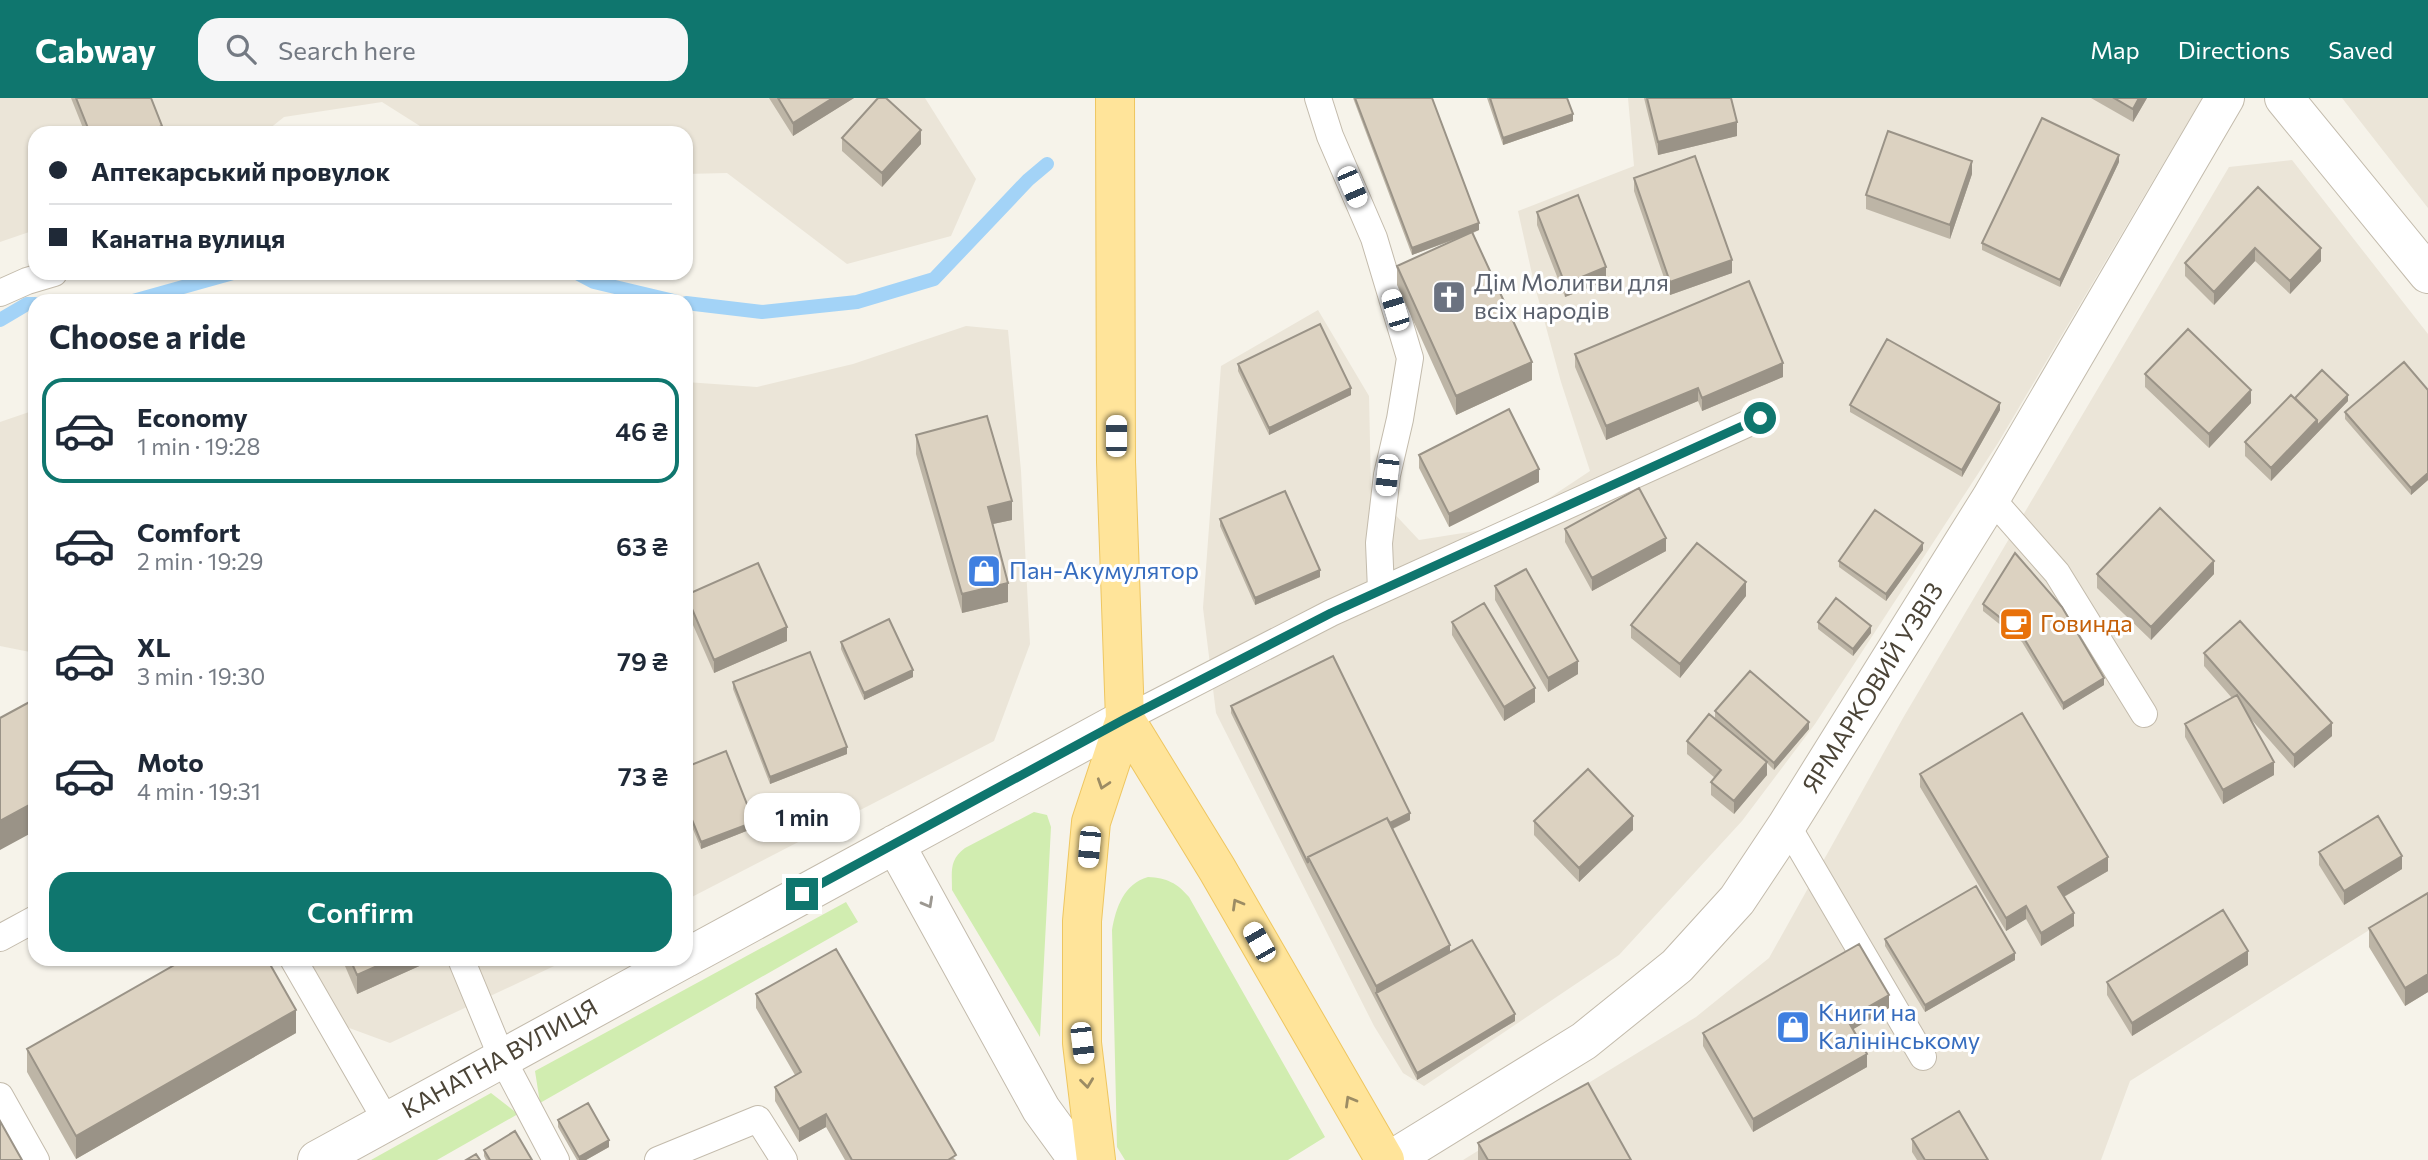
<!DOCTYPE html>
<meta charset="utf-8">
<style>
body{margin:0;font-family:Commissioner,sans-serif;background:#f6f6f7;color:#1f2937;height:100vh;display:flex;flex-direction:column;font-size:26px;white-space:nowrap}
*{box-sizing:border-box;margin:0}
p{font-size:23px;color:#747a83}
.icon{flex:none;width:38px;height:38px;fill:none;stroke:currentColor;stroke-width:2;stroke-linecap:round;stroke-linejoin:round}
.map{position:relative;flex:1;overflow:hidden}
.drawer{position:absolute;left:28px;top:196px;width:665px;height:672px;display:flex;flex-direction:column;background:#fff;border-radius:21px;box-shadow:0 2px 5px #0004}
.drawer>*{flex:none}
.hud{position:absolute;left:28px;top:28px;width:665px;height:154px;border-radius:21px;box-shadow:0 2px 5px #0004;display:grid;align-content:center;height:154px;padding:0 21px;background:#fff}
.end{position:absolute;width:32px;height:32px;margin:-16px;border:9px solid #0f766e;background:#fff;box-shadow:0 0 0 4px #fff}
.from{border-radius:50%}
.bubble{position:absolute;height:49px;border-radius:21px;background:#fff;box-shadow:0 2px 5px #0004;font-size:23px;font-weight:600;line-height:49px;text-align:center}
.car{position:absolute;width:21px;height:42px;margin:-21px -10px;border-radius:9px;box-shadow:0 0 5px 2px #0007;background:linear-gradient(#fff 24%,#345 0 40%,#fff 0 76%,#345 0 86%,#fff 0)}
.hud b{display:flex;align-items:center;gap:24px;height:66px;font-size:26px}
.hud b+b{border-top:2px solid #e0e1e3}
.hud i{width:18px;height:18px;background:#1f2937}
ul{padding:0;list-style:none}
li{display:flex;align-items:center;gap:21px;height:105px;margin:0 14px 10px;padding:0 7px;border:4px solid transparent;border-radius:21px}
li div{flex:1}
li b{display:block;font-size:26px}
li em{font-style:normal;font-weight:600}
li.on{border-color:#0f766e}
li>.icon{width:63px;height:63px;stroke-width:1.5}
h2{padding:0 21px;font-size:32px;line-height:84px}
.action{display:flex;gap:14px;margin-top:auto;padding:14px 21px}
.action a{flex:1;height:80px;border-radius:21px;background:#0f766e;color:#fff;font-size:28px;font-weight:600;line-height:80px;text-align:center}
header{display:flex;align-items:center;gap:42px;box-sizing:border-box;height:98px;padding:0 35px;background:#0f766e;color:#fff}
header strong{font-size:33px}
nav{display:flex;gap:38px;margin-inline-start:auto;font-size:24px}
.search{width:490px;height:63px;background:#f6f6f7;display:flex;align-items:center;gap:18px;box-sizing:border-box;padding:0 24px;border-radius:21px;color:#747a83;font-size:26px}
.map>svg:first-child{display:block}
.residential{fill:#ebe5d8}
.green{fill:#d1edb0}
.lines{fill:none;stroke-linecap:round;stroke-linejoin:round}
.stream{stroke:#a3d3f7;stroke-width:14}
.lane-casing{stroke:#c3bbac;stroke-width:28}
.street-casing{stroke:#c3bbac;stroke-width:40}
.primary-casing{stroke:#eec660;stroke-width:40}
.lane{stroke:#fff;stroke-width:26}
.street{stroke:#fff;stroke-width:38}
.primary{stroke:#ffe49a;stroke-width:38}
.wall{fill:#bdb5a6}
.shaded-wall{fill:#9a9387}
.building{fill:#dcd2c1;stroke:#9a9387;stroke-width:2}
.oneway{stroke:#9c8c64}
.oneway2{stroke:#9c9891}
.route{stroke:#0f766e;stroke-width:9}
.labels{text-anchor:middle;stroke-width:6;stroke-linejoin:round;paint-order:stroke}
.worship-label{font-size:24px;fill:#5b616d;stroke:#fff;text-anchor:start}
.shop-label{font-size:24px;fill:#366cbe;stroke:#fff;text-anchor:start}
.food-label{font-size:24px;fill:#c56008;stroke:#fff;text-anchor:start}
.street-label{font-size:24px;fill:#4b4437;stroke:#fff}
</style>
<header>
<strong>Cabway</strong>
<div class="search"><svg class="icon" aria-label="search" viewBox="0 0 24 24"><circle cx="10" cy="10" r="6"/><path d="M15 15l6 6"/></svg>Search here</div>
<nav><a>Map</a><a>Directions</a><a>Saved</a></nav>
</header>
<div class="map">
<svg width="2428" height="1062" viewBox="0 0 2428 1062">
<rect width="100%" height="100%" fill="#f6f3ea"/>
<path class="residential" d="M0,0H925L976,81L951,138L847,166L727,75L686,76V35H431L382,4L284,19L264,35H35V132L0,144Z
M1628,0H2202L1998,345L1815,626L1742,723L1619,857L1424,988L1403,975L1374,928L1216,615L1203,510L1221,268L1318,212L1369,298L1371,391L1419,442L1507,428L1590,373L1561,284L1534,185L1518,113L1634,68Z
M2342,0H2428V110Z
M2292,62L2428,236V795L2130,983L2101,1062H1463L1696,919L1769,860L1903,620L2229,69Z
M966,228L1008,232L1021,373L1030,546L994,643L686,802V284L757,289L853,266Z
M35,312V555L0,548V324Z
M300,861H569L390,945L333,924Z"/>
<path class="green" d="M1034,714L1047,717L1051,729L1040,939L952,792C952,773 949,762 965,750Z
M1148,779C1167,780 1177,785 1189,799L1325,1039L1288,1062H1125L1117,1049L1112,832C1116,809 1124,786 1148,779Z
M846,804L858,824L540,1005L535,973Z
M491,995L518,1016L437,1062H371Z"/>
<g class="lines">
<path class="stream" d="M577,175L594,184L674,203
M133,203L233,175
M686,205L762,214L857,204L934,181L1028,82L1047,66
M0,222L27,206H35"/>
<g class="lane-casing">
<path id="lane" d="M1318,0L1330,38L1374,140L1410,260L1400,321L1387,377L1379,445L1381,492
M0,195L27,183L54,175
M1991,400L2057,475L2144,616
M1125,621L1331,515L1760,320
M1787,727L1923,959
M0,840L35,821
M293,861L387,1024
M461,861L502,960L556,1062
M0,998L36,1062
M658,1062L758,1021L784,1062"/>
</g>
<g class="street-casing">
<path id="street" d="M2284,0L2428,176
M895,746L1041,1011L1078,1062
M686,860L1125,621
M317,1062L684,861
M1391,1062L1584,943L1677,868L1737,802L1787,727L1991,400L2225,0"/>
</g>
<g class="primary-casing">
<path id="primary" d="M1125,621L1217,771L1385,1062
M1096,1062L1082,945V823L1091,724L1125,621L1116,364L1115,0"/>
</g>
<use href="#lane" class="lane"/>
<use href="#street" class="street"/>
<use href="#primary" class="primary"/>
</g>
<path class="wall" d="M71,0H151L162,35H85Z
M769,0H854L793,38Z
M1353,0H1432L1479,132L1473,135L1532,282L1456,317L1397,187V168L1462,139L1412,157Z
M1487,0H1567L1573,23L1503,47Z
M1644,0H1731L1737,38L1658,57Z
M2091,0H2147L2133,24Z
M842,40L921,46L882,89L842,53Z
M2119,64L2060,189L1982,152V145Z
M1972,76L1950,141L1866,111V97Z
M1634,80L1732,175L1670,197L1634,93Z
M2258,89L2321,163L2290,196L2255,163L2214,207L2185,178V165Z
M1537,114L1606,183L1565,199L1537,127Z
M1575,256L1783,279L1702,313L1698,303L1606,342L1575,269Z
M1238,266L1351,297L1269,337L1238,273Z
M2145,276L2251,305L2209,350L2145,289Z
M2428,292V382L2411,397L2345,321V314Z
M2295,300L2348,303L2271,383L2245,358V344Z
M1850,307L2000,312L1962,379L1850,314Z
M916,337L1012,422L993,426L1008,504L962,515L916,356Z
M1419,357L1539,384L1449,429L1419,370Z
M1220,421L1320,479L1255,507L1220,428Z
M1565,431L1666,453L1592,493L1565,444Z
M1923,452L1886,503L1839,469V463Z
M2097,476H2214L2151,542L2097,490Z
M1495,488L1578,576L1548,594L1495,502Z
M686,497L787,543L714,575L686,511Z
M1746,498L1680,580L1631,540V527Z
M1983,506L2104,587L2063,612L2022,544L1983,513Z
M1452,524L1535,604L1504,623L1452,537Z
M1818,524L1871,535L1853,558L1818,531Z
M841,544L913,579L864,602L841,551Z
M2204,555L2332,638L2294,670L2250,620L2274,677L2223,706L2185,639V626L2232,600L2204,568Z
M733,584L847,656L770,686L733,591Z
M1231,608L1410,722L1393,731L1450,854L1515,923L1417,982L1308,772L1231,615Z
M1715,613L1809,631L1774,672L1767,665V677L1734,716L1711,697V684L1715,680L1687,656V643L1735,638L1715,620Z
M686,669L754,730L701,751L686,714Z
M1920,676L2108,773L2064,799L2074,828L2041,848L2026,821L2006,833L1920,689Z
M1534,723L1633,732L1579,784L1534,737Z
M2319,754L2402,771L2344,807L2319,767Z
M2428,795V894L2405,908L2369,849V830Z
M1885,841L2015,862L1925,914L1885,848Z
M342,861H435L357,896Z
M2248,867L2132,938L2107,897V884Z
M756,896L956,1062H845L826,1029L799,1044L775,1003V989L795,977L756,910Z
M1889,910L1853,931L1867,969L1753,1034L1703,948V935Z
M296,935L76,1061L27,974V951Z
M558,1022L609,1049L586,1062H577L558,1029Z
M1912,1041L1988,1062H1917L1912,1054Z
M1478,1045L1631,1062H1478Z
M484,1052L532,1062H486L484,1058Z"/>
<path class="shaded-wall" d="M833,0H854L793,38V25Z
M2139,0H2147L2133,24V11Z
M1573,16V23L1503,47V40Z
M1737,24V38L1658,57V44Z
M162,28V35H144Z
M921,32V46L882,89V75Z
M2119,57V64L2060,189V182Z
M1972,63V76L1950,141V127Z
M1479,125V132L1412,157V150Z
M2255,150V163L2214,207V194Z
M2321,150V163L2290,196V183Z
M1732,162V175L1670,197V184Z
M1606,169V183L1565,199V186Z
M1532,264V282L1456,317V298Z
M1783,265V279L1702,313V300Z
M1351,290V297L1269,337V330Z
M1698,290V303L1606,342V328Z
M2251,292V305L2209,350V336Z
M2348,297V303L2271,383V370L2317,322Z
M2000,305V312L1962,379V372Z
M1539,371V384L1449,429V416Z
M2428,375V382L2411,397V390Z
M1012,403V422L988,427V409Z
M1666,440V453L1592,493V480Z
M1923,445V452L1886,503V496Z
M2214,463V476L2151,542V529Z
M1320,472V479L1255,507V500Z
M1746,484V498L1680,580V566Z
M1008,485V504L962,515V496Z
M1871,528V535L1853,558V551Z
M787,529V543L714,575V562Z
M1578,563V576L1548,594V580Z
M913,572V579L864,602V595Z
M2104,580V587L2063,612V605Z
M1535,590V604L1504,623V609Z
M1809,624V631L1774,672V665Z
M2332,625V638L2294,670V657Z
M847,649V656L770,686V679Z
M1767,664V677L1734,716V703Z
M2274,664V677L2223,706V692Z
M35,704V733L0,752V723Z
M1410,715V722L1314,769L1311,764Z
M1633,718V732L1579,784V770Z
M754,724V730L701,751V744Z
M2402,758V771L2344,807V793Z
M2108,759V773L2058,802V789Z
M2026,808V821L2006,833V820Z
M2074,815V828L2041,848V835Z
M1450,847V860L1376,895V888Z
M2248,853V867L2132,938V925Z
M2015,855V862L1925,914V907Z
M393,861H435L357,896V877Z
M2428,876V894L2405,908V890Z
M1889,897V910L1847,935V921Z
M296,912V935L76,1061V1038Z
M1515,916V923L1417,982V975Z
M1867,956V969L1753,1034V1021Z
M826,1016V1029L799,1044V1031Z
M609,1042V1049L586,1062H579V1059Z"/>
<path class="building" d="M76,0H151L162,28L144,35H90Z
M778,0H833L793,25Z
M878,0H886L921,32L882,75L842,40Z
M1355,0H1432L1479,125L1412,150Z
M1490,0H1567L1573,16L1503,40Z
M1647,0H1731L1737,24L1658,44Z
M2114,0H2139L2133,11Z
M2042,20L2119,57L2060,182L1982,145Z
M1888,33L1972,63L1950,127L1866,97Z
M1695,58L1732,162L1670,184L1634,80Z
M2258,89L2321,150L2290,183L2255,150L2214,194L2185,165Z
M1578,97L1606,169L1565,186L1537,114Z
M1472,134L1532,264L1456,298L1397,168Z
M1749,183L1783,265L1702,300L1698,290L1606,328L1575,256Z
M1320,226L1351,290L1269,330L1238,266Z
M2188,231L2251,292L2209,336L2145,276Z
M1887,241L2000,305L1962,372L1850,307Z
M2404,264L2428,292V375L2411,390L2345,314Z
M2322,272L2348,297L2317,328V322L2295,300Z
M2291,297L2317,322L2271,370L2245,344Z
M1509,311L1539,371L1449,416L1419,357Z
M987,318L1012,403L988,409L1008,485L962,496L916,337Z
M1639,390L1666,440L1592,480L1565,431Z
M1285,393L1320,472L1255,500L1220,421Z
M2160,410L2214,463L2151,529L2097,476Z
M1875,412L1923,445L1886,496L1839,463Z
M1697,445L1746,484L1680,566L1631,527Z
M2015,455L2062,509L2104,580L2063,605L2022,537L1983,506Z
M758,465L787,529L714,562L686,497Z
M1526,471L1578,563L1548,580L1495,488Z
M1836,500L1871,528L1853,551L1818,524Z
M1484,505L1535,590L1504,609L1452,524Z
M889,521L913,572L864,595L841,544Z
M2240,523L2332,625L2294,657L2204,555Z
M810,554L847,649L770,679L733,584Z
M1333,558L1410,715L1390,725L1387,720L1308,759V765L1231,608Z
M1750,573L1809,624L1774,665L1715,613Z
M2237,597L2274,664L2223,692L2185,626Z
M35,601V704L0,723V620Z
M2022,615L2108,759L2058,789L2074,815L2041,835L2026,808L2006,820L1920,676Z
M1709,616L1767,664L1734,703L1711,684L1721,672L1687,643Z
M726,653L754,724L701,744L686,707V669Z
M1588,671L1633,718L1579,770L1534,723Z
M2378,718L2402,758L2344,793L2319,754Z
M1387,720L1450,847L1376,888L1308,759Z
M1976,788L2015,855L1925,907L1885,841Z
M2428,795V876L2405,890L2369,830Z
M2223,812L2248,853L2132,925L2107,884Z
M1472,842L1515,916L1417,975L1376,895Z
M1859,846L1889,897L1847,921L1867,956L1753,1021L1703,935Z
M836,851L956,1057L948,1062H852L826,1016L799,1031L775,989L801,974L756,896Z
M185,861H267L296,912L76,1038L27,951Z
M350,861H393L357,877Z
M1588,985L1631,1062H1488L1478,1045Z
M588,1005L609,1042L579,1059L558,1022Z
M1959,1013L1988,1062H1925L1912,1041Z
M0,1023L22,1062H0Z
M515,1033L532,1062H490L484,1052Z
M476,1056L480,1062H466Z"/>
<defs><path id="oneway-chevron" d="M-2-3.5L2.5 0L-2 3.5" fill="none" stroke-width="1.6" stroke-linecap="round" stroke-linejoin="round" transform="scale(1.75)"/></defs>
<g class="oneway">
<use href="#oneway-chevron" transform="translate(1103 686) rotate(108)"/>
<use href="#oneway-chevron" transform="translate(1237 806) rotate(-120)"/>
<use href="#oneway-chevron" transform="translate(1087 985) rotate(83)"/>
<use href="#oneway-chevron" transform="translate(1350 1003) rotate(-120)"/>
</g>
<use class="oneway2" href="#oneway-chevron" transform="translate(928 805) rotate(61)"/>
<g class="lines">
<path class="route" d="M802,796L1125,621L1331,515L1760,320"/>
</g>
<defs>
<g id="church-square" transform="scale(1.75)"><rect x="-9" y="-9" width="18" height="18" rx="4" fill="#6b7280" stroke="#fff"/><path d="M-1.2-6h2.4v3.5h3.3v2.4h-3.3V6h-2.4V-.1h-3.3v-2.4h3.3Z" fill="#fff"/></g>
<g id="shop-square" transform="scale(1.75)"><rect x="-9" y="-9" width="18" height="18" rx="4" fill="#3f7fe0" stroke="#fff"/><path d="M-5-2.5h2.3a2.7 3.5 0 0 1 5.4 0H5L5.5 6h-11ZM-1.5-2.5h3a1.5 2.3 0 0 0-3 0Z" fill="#fff"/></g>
<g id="cafe-square" transform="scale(1.75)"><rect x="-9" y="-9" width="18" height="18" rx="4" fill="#e8710a" stroke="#fff"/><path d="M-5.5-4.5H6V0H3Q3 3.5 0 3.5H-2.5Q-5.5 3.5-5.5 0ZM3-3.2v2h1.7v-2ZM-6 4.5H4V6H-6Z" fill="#fff"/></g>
</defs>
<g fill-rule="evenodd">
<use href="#church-square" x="1449" y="199"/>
<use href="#shop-square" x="984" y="473"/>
<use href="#cafe-square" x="2016" y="526"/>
<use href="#shop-square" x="1793" y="929"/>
</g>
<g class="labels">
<g class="worship-label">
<text x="1474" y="193">Дім Молитви для<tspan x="1474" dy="28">всіх народів</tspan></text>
</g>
<g class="shop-label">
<text x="1009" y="481">Пан-Акумулятор</text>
<text x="1818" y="923">Книги на<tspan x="1818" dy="28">Калінінському</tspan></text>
</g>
<g class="food-label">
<text x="2040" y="534">Говинда</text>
</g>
<g class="street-label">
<text transform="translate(1873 590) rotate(-58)" y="8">ЯРМАРКОВИЙ УЗВІЗ</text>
<text transform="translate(500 961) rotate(-29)" y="8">КАНАТНА ВУЛИЦЯ</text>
</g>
</g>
</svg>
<i class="end from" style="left:1760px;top:320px"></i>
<i class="end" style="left:802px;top:796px"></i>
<div class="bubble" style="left:744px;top:695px;width:116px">1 min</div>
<i class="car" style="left:1352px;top:89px;rotate:157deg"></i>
<i class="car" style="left:1395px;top:212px;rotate:343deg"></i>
<i class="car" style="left:1116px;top:338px;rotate:0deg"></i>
<i class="car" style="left:1387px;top:377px;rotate:187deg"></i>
<i class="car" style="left:1089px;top:749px;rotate:185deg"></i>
<i class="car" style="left:1259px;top:844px;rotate:330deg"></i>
<i class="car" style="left:1082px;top:945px;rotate:173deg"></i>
<div class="hud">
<b><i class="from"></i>Аптекарський провулок</b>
<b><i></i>Канатна вулиця</b>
</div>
<section class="drawer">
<h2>Choose a ride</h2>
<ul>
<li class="on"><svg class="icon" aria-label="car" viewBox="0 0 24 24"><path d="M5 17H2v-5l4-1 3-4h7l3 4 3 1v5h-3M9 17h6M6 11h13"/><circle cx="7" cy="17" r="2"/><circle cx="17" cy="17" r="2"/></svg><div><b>Economy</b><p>1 min · 19:28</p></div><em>46 ₴</em></li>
<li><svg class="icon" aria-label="car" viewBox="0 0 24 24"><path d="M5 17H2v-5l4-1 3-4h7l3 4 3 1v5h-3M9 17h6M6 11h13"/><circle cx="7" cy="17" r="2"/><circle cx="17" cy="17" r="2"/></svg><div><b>Comfort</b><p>2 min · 19:29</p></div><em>63 ₴</em></li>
<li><svg class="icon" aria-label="car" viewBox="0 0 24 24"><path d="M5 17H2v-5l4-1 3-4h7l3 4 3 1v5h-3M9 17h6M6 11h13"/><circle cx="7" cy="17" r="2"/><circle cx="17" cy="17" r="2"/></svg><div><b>XL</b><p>3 min · 19:30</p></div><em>79 ₴</em></li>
<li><svg class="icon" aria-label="car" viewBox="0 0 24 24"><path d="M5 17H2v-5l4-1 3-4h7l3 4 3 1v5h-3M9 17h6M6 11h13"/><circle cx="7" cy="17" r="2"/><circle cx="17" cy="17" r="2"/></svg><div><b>Moto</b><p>4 min · 19:31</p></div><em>73 ₴</em></li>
</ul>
<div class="action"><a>Confirm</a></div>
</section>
</div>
